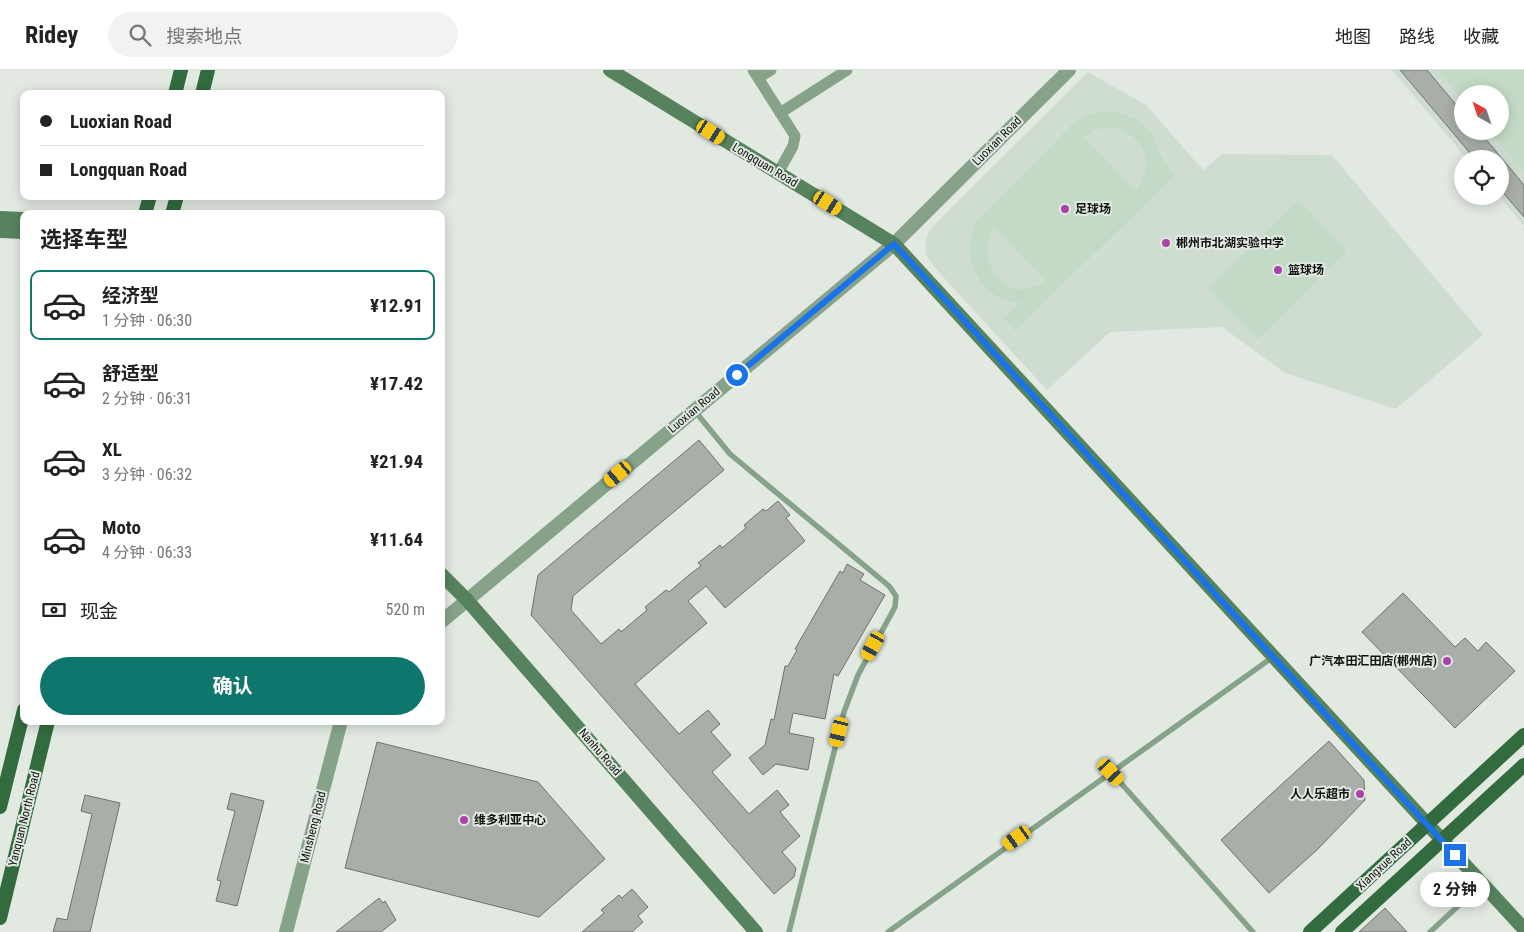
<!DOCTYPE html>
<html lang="zh">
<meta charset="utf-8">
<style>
body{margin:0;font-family:"Roboto Condensed","Noto Sans SC",sans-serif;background:#f2f2f2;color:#222;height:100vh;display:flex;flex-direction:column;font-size:19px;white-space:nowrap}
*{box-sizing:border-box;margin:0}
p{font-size:16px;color:#767676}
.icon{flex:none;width:28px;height:28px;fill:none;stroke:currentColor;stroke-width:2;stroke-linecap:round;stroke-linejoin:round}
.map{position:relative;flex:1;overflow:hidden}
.details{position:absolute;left:20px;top:140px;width:425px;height:515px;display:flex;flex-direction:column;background:#fff;border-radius:10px;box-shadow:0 2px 12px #0003}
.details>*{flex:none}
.guide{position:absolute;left:20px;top:20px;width:425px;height:110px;border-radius:10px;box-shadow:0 2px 12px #0003;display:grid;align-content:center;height:110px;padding:0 20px;background:#fff}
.needle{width:32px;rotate:320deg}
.tools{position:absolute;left:1454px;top:15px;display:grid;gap:10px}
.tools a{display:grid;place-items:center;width:55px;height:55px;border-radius:50%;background:#fff;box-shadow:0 2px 12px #0003;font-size:25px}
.end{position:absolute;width:22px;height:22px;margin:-11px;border:6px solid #1a73e8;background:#fff;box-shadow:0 0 0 2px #fff}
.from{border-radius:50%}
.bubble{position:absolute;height:35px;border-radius:18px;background:#fff;box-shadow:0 2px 12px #0003;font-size:16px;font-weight:700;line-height:35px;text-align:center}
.car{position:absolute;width:15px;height:30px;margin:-15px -8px;border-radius:6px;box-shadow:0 0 4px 1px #0007;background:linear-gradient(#f5c518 24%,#345 0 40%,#f5c518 0 76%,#345 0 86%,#f5c518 0)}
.guide b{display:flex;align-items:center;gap:18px;height:48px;font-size:19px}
.guide b+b{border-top:1px solid #e0e0e0}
.guide i{width:12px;height:12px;background:#222}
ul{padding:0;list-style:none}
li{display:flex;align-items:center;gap:15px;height:70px;margin:0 10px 8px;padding:0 10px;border:2px solid transparent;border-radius:10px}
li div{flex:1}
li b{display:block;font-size:19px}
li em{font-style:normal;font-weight:700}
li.on{border-color:#0f766e}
li>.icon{width:45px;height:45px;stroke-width:1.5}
h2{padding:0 20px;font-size:22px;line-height:60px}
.pay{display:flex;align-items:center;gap:12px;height:55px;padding:0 20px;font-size:19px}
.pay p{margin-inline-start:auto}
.primary-button{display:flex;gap:10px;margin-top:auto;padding:10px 20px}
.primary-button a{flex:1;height:58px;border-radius:30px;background:#0f766e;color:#fff;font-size:20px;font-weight:700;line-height:58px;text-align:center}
header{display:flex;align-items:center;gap:30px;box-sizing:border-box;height:70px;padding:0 25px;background:#fff;border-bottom:1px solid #e0e0e0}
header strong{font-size:24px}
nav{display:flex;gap:28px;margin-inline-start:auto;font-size:18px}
.search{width:350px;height:45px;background:#f2f2f2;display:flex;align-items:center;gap:12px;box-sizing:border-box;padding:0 18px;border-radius:28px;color:#767676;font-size:19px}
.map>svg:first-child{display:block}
.built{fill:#cfddd1;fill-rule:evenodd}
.green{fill:#c3dbc6;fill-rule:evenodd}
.building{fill:#a7afa8;stroke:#6d746e}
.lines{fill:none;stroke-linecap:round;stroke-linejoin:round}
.service{stroke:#86a38a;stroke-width:5.5}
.minor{stroke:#86a38a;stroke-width:11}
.tertiary{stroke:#86a38a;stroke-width:14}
.secondary{stroke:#56835d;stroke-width:14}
.primary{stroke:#326b3e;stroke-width:14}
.route{stroke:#1a73e8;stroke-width:6}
.poi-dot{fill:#aa43a7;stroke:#e1e9e1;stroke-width:2}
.labels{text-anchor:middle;stroke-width:4;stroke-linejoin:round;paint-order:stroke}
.street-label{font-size:12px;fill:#111411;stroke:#e1e9e1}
.poi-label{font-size:12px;font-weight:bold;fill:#111411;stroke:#e1e9e1;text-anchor:start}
</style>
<header>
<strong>Ridey</strong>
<div class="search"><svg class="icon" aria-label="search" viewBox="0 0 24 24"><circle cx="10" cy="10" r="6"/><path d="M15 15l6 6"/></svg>搜索地点</div>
<nav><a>地图</a><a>路线</a><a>收藏</a></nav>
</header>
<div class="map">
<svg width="1524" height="862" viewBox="0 0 1524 862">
<rect width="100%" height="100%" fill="#e1e9e1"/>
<path class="built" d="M1392,0H1524V156L1499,126L1500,89H1467ZM1462,24H1500V61H1462Z
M1088,2L1146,35L1203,100L1222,84L1332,85L1483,265L1396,339L1285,303L1222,257L1110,262L1047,320L934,197L926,184L925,176L928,163L936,153Z"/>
<path class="green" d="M1438,0H1524V103L1489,61H1500V24H1462V29Z
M1106,41C1165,49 1145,74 1175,105L1015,261L1004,249L1021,232C996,235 973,209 970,186C968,173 973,162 977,151L1072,54L1088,45ZM1112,57C1145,65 1156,93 1136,121L1084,68C1091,60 1101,58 1112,57ZM994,157L1046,210C1013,238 971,197 994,157Z
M1298,130L1347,181L1258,269L1208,218Z"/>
<path class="building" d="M1400,0H1427L1462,42V61H1479L1524,115V147L1500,119V89H1475Z
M699,370L724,400L573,526L571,540L601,574L619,559L621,562L647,540L645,537L666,520L669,522L689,505L701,496L698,493L720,475L722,478L746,458L744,455L763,439L766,441L778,431L790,445L786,448L805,471L725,538L706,516L688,531L707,553L635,614L679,664L708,640L720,654L711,662L731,685L712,702L749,744L777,720L789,735L780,742L800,766L782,782L796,798L794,807L774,824L531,545L538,505Z
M847,494L864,504L860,510L885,525L838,606L834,604L825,649L793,643L789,663L814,668L808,700L776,694L763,705L749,688L765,675L771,649L774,650L785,596H788L797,580L795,579L840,501L843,503Z
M1403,523L1455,577L1465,568L1478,581L1486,572L1515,601L1455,658L1362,562Z
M1329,671L1364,710L1365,730L1318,779L1269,823L1221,770Z
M377,672L538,712L605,789L539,847L345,798Z
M231,723L264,731L237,836L216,831L221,811L217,810L235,741L227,739Z
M85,725L120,733L90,862H53L57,848L67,850L81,791L92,744L81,741Z
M632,819L648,837L638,846L643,852L632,862H582L604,843L601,840L619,825L622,828Z
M379,828L383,833L385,831L396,850L381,862H336Z
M1385,838L1407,862H1359Z"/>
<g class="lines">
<path class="service" d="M694,340L730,384L889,516L896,526L895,537L858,605L844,642L789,862
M1111,702L1253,862
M888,862L1273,587
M1430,862L1482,814"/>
<path class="minor" d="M753,0L795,66L793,76L778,103
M758,8L771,0
M780,43L847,0"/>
<path class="tertiary" d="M441,552L894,174L1069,0
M286,862L341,651"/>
<path class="secondary" d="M610,0L894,174L1524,859
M0,148L24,149
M0,161L24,162
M441,504L467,530L756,862"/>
<path class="primary" d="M175,24L181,0
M202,24L208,0
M145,144L150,126
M172,144L177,126
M0,737L24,640
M0,848L48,651
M1310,862L1524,665
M1342,862L1524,695"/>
</g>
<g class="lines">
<path class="route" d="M737,305L894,174L1455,785"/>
</g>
<g class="poi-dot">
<circle cx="1065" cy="139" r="5"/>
<circle cx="1166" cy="173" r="5"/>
<circle cx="1278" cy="200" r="5"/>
<circle cx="1447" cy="591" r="5"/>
<circle cx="1360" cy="724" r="5"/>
<circle cx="464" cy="750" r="5"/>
</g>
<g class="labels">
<g class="street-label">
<text transform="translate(997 71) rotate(-45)" y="4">Luoxian Road</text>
<text transform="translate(765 95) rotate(31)" y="4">Longquan Road</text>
<text transform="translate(694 340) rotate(-40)" y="4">Luoxian Road</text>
<text transform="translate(600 682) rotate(49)" y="4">Nanhu Road</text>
<text transform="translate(24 749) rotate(-76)" y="4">Yanquan North Road</text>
<text transform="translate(313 757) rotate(-76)" y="4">Minsheng Road</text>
<text transform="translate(1384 794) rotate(-43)" y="4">Xiangxue Road</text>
</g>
<g class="poi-label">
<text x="1075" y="143">足球场</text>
<text x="1176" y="177">郴州市北湖实验中学</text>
<text x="1288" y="204">篮球场</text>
<text x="1437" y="595" text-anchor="end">广汽本田汇田店(郴州店)</text>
<text x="1350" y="728" text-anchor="end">人人乐超市</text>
<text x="474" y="754">维多利亚中心</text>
</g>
</g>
</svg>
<div class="tools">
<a><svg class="needle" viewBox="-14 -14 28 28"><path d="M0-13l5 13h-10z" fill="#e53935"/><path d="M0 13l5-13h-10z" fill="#767676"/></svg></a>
<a><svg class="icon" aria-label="locate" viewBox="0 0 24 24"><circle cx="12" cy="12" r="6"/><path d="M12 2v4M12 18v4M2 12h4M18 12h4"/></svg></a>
</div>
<i class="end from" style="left:737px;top:305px"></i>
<i class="end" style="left:1455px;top:785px"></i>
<div class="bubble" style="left:1420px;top:802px;width:70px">2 分钟</div>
<i class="car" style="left:711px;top:62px;rotate:122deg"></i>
<i class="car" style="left:828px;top:133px;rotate:122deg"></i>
<i class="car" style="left:618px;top:404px;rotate:230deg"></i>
<i class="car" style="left:873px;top:576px;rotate:209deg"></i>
<i class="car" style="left:839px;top:662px;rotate:194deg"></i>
<i class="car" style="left:1111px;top:702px;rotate:138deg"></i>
<i class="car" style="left:1017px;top:768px;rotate:235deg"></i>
<div class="guide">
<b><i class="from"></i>Luoxian Road</b>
<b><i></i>Longquan Road</b>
</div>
<section class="details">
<h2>选择车型</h2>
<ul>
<li class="on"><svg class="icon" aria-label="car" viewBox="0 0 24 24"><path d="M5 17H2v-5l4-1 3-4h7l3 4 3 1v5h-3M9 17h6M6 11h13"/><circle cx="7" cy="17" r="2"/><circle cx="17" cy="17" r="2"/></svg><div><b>经济型</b><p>1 分钟 · 06:30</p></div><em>¥12.91</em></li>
<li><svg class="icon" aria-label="car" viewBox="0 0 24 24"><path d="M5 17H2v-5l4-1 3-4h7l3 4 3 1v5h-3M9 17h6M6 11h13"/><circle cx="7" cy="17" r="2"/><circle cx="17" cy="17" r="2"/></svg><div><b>舒适型</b><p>2 分钟 · 06:31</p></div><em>¥17.42</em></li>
<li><svg class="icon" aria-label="car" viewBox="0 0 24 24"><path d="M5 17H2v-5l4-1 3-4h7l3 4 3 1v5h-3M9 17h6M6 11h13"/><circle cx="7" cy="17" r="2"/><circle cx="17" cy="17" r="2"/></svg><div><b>XL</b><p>3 分钟 · 06:32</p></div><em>¥21.94</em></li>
<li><svg class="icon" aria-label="car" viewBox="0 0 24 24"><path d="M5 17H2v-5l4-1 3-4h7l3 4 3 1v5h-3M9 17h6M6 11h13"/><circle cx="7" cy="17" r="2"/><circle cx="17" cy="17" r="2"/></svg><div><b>Moto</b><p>4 分钟 · 06:33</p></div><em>¥11.64</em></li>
</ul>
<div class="pay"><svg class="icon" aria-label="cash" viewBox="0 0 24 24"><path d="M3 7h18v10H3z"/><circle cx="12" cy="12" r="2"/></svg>现金<p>520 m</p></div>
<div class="primary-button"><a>确认</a></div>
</section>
</div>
